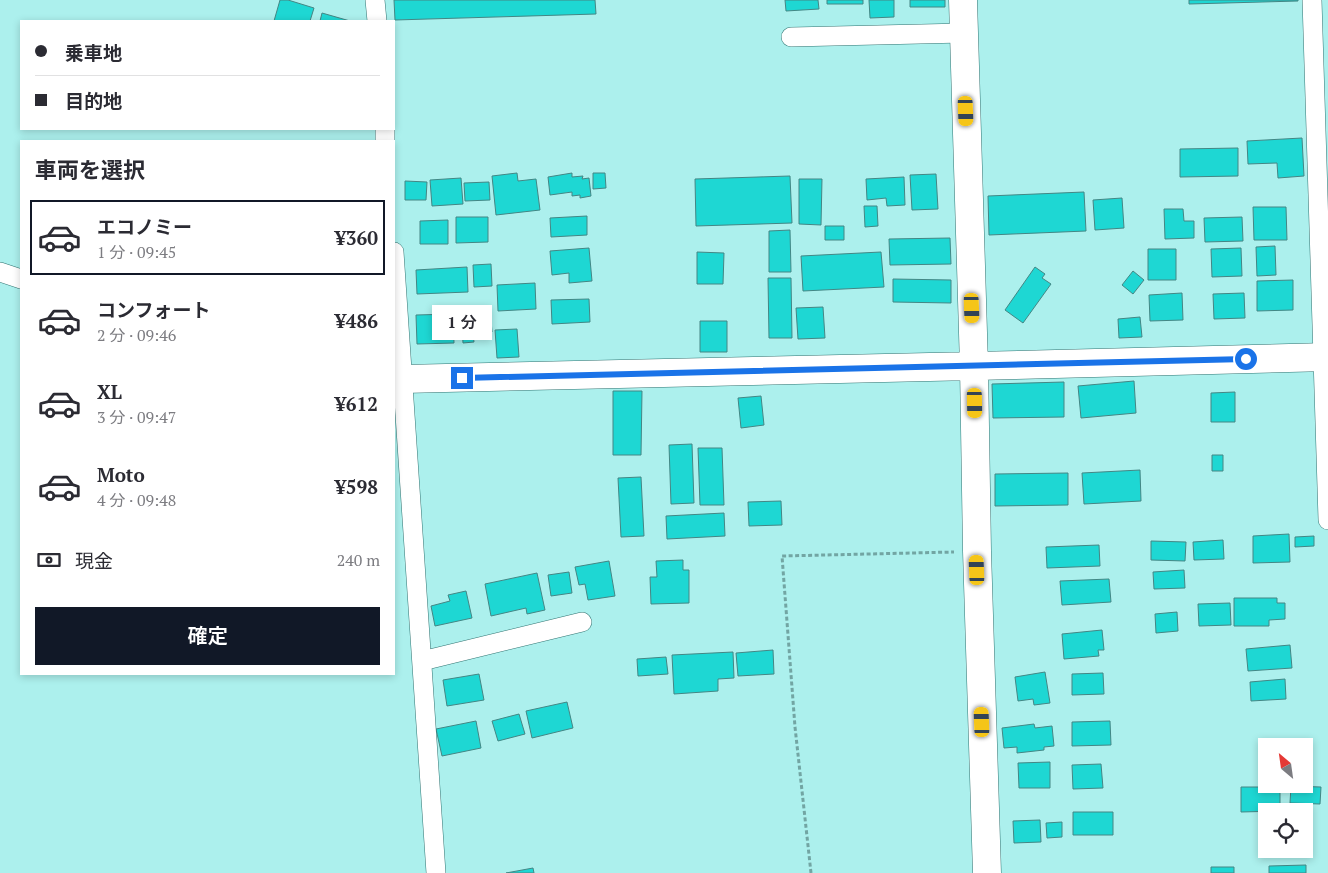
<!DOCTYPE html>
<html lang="ja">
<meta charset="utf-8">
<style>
body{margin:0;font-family:"PT Serif","Noto Sans JP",serif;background:#f2f2f3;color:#2b2b33;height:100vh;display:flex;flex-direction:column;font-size:19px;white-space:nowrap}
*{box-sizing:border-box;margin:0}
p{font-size:16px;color:#7c7c81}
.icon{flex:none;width:28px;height:28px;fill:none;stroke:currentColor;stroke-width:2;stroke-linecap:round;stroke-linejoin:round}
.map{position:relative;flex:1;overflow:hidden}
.side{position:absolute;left:20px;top:140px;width:375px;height:535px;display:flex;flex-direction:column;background:#fff;border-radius:0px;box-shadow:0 2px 8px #0003}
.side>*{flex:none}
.guide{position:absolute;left:20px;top:20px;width:375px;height:110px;border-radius:0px;box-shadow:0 2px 8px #0003;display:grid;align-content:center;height:110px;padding:0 15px;background:#fff}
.needle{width:32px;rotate:331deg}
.fabs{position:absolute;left:1258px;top:738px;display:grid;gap:10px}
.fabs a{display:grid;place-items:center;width:55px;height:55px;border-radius:0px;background:#fff;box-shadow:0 2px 8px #0003;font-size:25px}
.end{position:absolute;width:22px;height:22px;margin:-11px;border:6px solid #1a73e8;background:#fff;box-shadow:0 0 0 2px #fff}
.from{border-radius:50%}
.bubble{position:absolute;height:35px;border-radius:0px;background:#fff;box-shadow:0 2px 8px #0003;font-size:16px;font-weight:600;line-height:35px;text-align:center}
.car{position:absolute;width:15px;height:30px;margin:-15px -8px;border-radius:6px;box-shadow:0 0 4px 1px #0007;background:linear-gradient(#f5c518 24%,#345 0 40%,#f5c518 0 76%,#345 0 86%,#f5c518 0)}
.guide b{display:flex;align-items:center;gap:18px;height:48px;font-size:19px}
.guide b+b{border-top:1px solid #e1e1e2}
.guide i{width:12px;height:12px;background:#2b2b33}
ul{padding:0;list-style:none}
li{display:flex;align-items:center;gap:15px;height:75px;margin:0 10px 8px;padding:0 5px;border:2px solid transparent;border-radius:0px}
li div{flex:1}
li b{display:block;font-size:19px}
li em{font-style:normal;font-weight:600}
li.selected{border-color:#111827}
li>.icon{width:45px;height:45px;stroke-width:1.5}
h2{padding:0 15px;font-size:22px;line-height:60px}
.pay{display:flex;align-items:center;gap:12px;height:55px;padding:0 15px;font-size:19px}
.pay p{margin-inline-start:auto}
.primary-button{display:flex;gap:10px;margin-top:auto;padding:10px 15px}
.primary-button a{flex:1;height:58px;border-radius:0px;background:#111827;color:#fff;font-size:20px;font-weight:600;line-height:58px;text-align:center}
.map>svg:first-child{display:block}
.building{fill:#1ed7d3;stroke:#448684}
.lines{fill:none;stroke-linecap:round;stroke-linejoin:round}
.street-casing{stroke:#317472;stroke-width:20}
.secondary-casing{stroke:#317472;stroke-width:29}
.path{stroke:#72a5a3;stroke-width:3;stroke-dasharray:4 2.5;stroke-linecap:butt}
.street{stroke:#fff;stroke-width:19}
.secondary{stroke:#fff;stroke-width:28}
.route{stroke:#1a73e8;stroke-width:6}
</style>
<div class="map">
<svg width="1328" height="873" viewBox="0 0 1328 873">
<rect width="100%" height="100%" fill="#acf0ed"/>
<path class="building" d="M280,0H288L314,8L310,21H274Z
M394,0H595L596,14L395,20Z
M785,0H818L819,9L786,11Z
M827,0H863V4H827Z
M869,0H894V17L870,18Z
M910,0H945V7H910Z
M1189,0H1298V1L1189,4Z
M322,13L350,21H320Z
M1302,138L1304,176L1278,178L1277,163L1248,164L1247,141Z
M1238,148V176L1180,177V149Z
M517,173L518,181L536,179L540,210L496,215L492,176Z
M572,173V177L583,176L582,179L589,178L591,196L580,198V195L572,196V192L550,195L548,177Z
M593,173H605L606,188L593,189Z
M936,174L938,209L912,210L910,175Z
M790,176L792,223L696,226L695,179Z
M904,177L905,205L887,206L886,198L867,200L866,179Z
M461,178L463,204L432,206L430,180Z
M799,179H822L821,225L799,224Z
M405,181L427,182L426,200H405Z
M489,182L490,200L465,201L464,183Z
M1084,192L1086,231L989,235L988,196Z
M1122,198L1124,228L1095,230L1093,200Z
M864,206H877L878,226L865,227Z
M1253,207H1286L1287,240H1254Z
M1164,209H1183L1184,221H1194V238L1165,239Z
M587,216V235L551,237L550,218Z
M456,217H488V242L456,243Z
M1242,217L1243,241L1205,242L1204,218Z
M448,220V244H420V221Z
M825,226H844V240H825Z
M790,230L791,272H769V231Z
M950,238L951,264L890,265L889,239Z
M1275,246L1276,275L1257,276L1256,247Z
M589,248L592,281L569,283V273L552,275L550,251Z
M1241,248L1242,276L1212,277L1211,249Z
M1148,249H1176V280H1148Z
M697,252L724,253L723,284H697Z
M881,252L884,287L803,291L801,256Z
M491,264L492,286L474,287L473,265Z
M467,267L468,292L417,294L416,270Z
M1035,267L1045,274L1042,278L1051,284L1023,323L1005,310Z
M1133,271L1144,280L1133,294L1122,285Z
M768,278H791L792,338H769Z
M893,279L951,280V303L893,302Z
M1293,280V310L1257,311V281Z
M535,283L536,309L498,311L497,285Z
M1182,293L1183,320L1150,321L1149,295Z
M1244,293L1245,318L1214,319L1213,294Z
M589,299L590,322L552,324L551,300Z
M823,307L825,338L798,339L796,308Z
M490,309L492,332L473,334L474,342L463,343L461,311Z
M453,314L454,343L417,344L416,315Z
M1140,317L1142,337L1119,338L1118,319Z
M700,321H727V352H700Z
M517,329L519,357L497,358L495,330Z
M1134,381L1136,413L1081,418L1078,386Z
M1064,382V417L993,418L992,384Z
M613,391H642L641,455H613Z
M1235,392V422H1211V393Z
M761,396L764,425L741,428L738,398Z
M692,444L694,503L671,504L669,445Z
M698,448H722L724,505H700Z
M1212,455H1223V471H1212Z
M1140,470L1141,501L1084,504L1082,473Z
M1068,473V505L995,506V474Z
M641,477L644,536L621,537L618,478Z
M781,501L782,525L749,526L748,502Z
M724,513L725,536L667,539L666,516Z
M1289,534L1290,562L1253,563V536Z
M1314,536V546L1295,547V537Z
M1223,540L1224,559L1194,560L1193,542Z
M1151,541L1186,542L1185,561L1151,560Z
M1099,545L1100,566L1047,568L1046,547Z
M683,560V570H689V603L651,604L650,577H657L656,561Z
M609,561L615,596L588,600L585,584L579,585L575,567Z
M1184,570L1185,588L1154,589L1153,572Z
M569,572L572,593L551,596L548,575Z
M537,573L545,610L527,614L526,608L491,616L485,584Z
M1109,579L1111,602L1062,605L1060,581Z
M466,591L472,618L435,626L431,606L450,601L448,595Z
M1234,598H1277V603H1285V619L1269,620V626H1234Z
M1230,603L1231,625L1199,626L1198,604Z
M1177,612L1178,631L1156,633L1155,614Z
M1102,630L1104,650H1098L1099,656L1064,659L1062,634Z
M1290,645L1292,668L1248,671L1246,649Z
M773,650L774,674L738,676L736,653Z
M733,652L734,678L718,679V691L674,694L672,655Z
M666,657L668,674L638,676L637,659Z
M1045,672L1050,703L1034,705L1033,699L1018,701L1015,677Z
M1103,673L1104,694L1072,695V674Z
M479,674L484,700L447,706L443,680Z
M1285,679L1286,699L1251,701L1250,682Z
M567,702L573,728L532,738L526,711Z
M519,714L525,734L498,741L492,721Z
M476,721L481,748L442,756L436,729Z
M1110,721L1111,745L1072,746V722Z
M1034,724L1035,728L1052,726L1054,746L1044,747V750L1017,753V747L1004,748L1002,728Z
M1050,762V788H1019L1018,763Z
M1101,764L1103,788L1073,789L1072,765Z
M1291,786L1321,787L1320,804L1290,803Z
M1241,787H1280V811L1241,812Z
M1073,812H1113V835H1073Z
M1040,820L1041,842L1014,843L1013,821Z
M1062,822V837L1047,838L1046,823Z
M1306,865V873H1269V866Z
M1211,867H1234V873H1211Z
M533,868L534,873H506Z"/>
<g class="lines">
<g class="street-casing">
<path id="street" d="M375,0L377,21
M1312,0L1328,520
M791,37L964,33
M385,129V141
M394,252L436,873
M0,272L21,279
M422,661L582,622"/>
</g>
<g class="secondary-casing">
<path id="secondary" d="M963,0L974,366L977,551L987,873
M403,379L974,366L1328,357"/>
</g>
<path class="path" d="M811,873L795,727L782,556L954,552"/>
<use href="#street" class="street"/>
<use href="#secondary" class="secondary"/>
</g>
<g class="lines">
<path class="route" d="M462,378L1246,359"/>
</g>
</svg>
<div class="fabs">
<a><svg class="needle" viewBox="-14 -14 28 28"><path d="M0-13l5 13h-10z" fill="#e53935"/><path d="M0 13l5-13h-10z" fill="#7c7c81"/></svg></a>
<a><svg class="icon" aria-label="locate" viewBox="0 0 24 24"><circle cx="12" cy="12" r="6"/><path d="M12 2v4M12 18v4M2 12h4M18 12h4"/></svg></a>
</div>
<i class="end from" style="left:1246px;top:359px"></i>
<i class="end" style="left:462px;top:378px"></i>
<div class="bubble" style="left:432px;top:305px;width:60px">1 分</div>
<i class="car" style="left:966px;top:111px;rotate:178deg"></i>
<i class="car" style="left:972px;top:308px;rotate:178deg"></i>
<i class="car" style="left:975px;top:403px;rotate:179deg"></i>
<i class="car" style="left:977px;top:570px;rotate:358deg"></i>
<i class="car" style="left:982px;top:722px;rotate:358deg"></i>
<div class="guide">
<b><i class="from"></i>乗車地</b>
<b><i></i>目的地</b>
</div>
<section class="side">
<h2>車両を選択</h2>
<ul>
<li class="selected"><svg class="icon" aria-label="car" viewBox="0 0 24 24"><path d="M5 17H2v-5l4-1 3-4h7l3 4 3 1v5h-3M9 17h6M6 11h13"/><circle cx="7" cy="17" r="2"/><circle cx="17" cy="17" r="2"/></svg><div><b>エコノミー</b><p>1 分 · 09:45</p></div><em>¥360</em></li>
<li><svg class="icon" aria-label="car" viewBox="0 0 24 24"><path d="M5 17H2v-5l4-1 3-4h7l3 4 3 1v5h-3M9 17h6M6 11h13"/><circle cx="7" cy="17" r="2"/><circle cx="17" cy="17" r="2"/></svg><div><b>コンフォート</b><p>2 分 · 09:46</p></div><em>¥486</em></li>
<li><svg class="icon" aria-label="car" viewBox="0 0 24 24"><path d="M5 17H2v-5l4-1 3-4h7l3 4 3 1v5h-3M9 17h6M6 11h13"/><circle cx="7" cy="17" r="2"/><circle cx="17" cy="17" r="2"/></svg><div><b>XL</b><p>3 分 · 09:47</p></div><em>¥612</em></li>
<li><svg class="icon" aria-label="car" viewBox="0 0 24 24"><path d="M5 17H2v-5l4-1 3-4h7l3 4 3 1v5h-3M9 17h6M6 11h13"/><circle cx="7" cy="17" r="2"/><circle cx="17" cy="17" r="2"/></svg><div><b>Moto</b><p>4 分 · 09:48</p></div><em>¥598</em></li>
</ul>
<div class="pay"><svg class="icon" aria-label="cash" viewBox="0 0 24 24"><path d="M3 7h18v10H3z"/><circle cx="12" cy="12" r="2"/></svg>現金<p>240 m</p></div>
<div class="primary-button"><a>確定</a></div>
</section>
</div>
